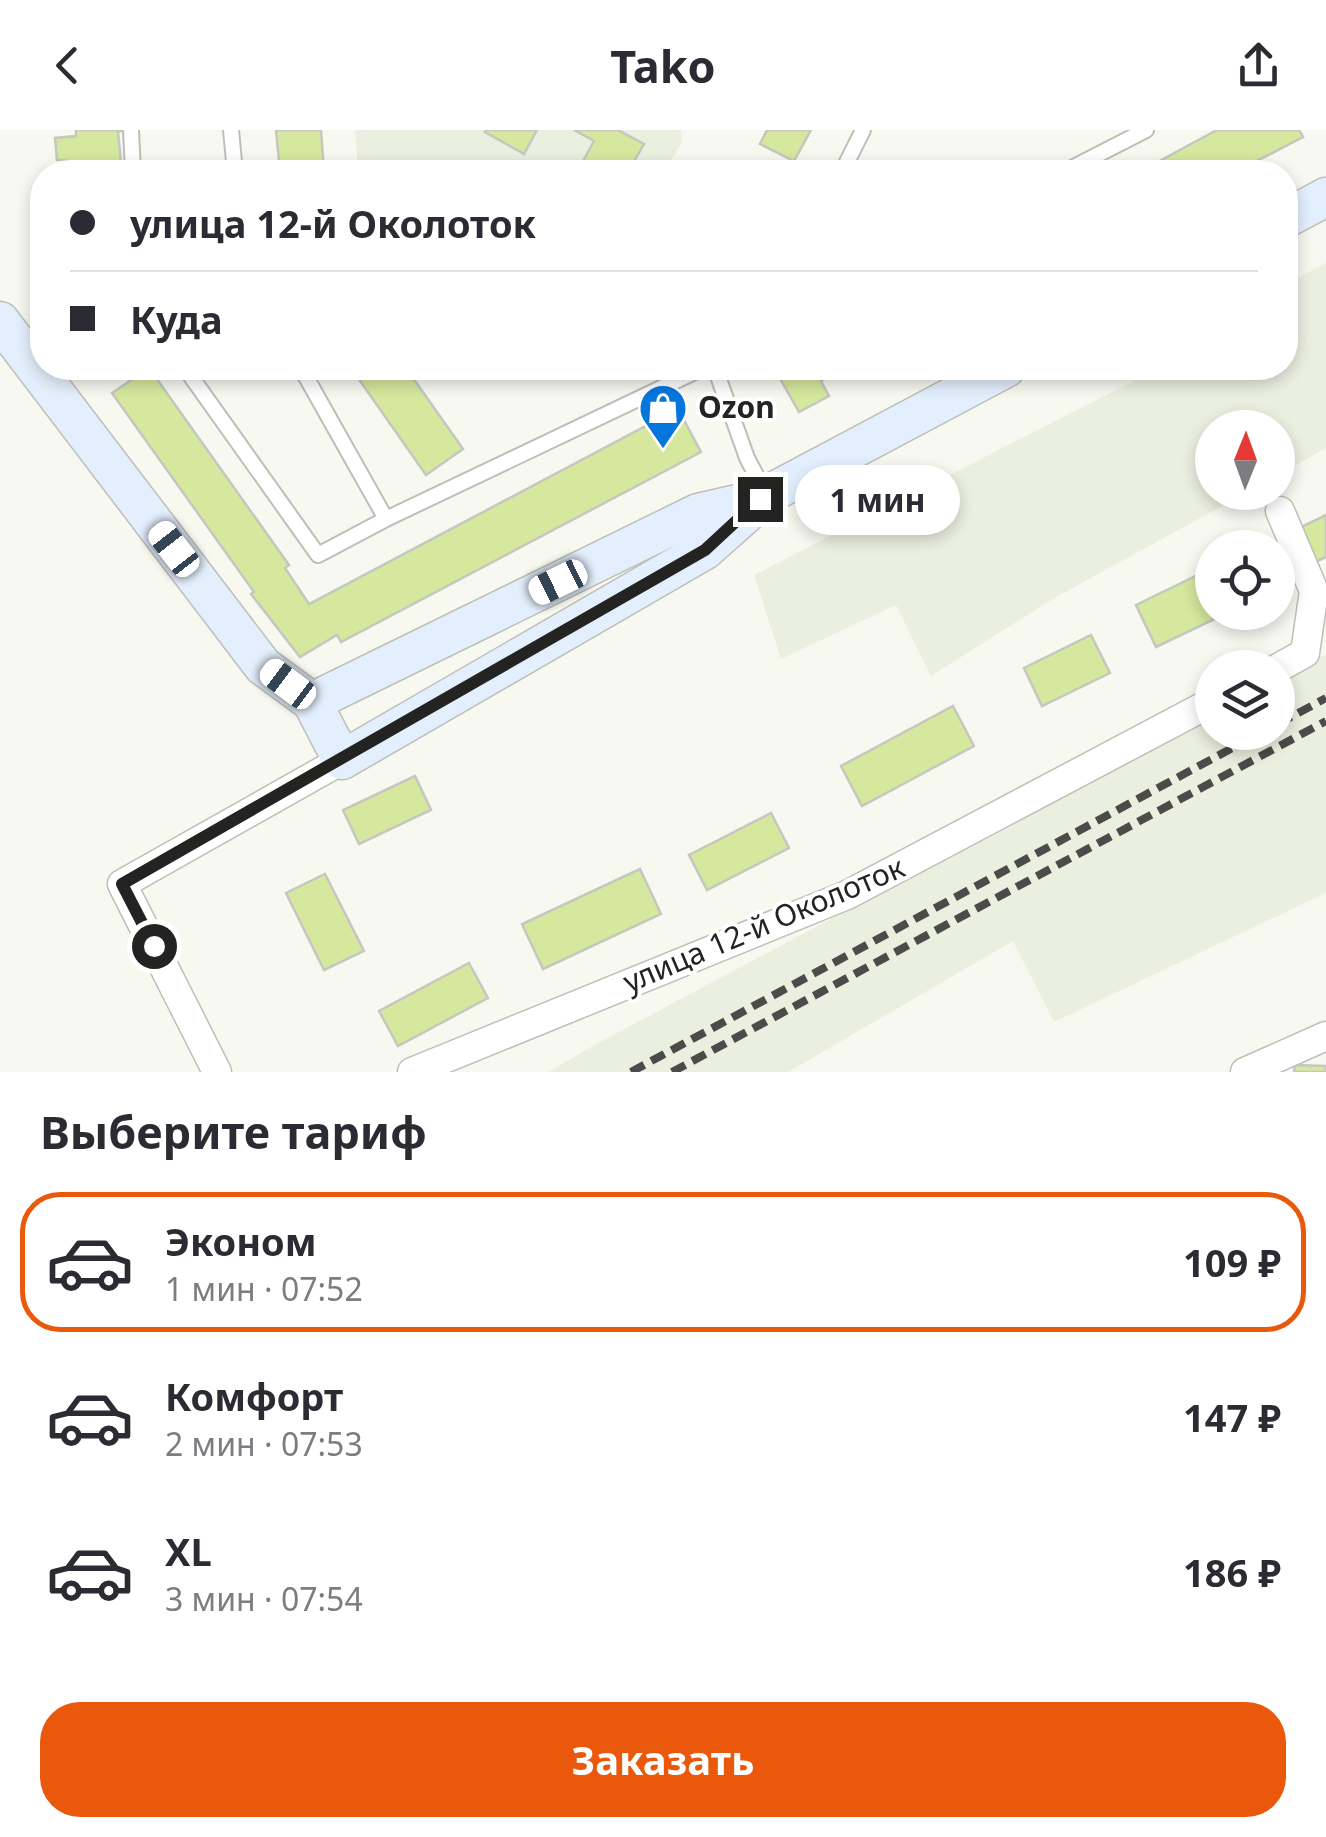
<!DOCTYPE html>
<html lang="ru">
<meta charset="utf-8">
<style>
body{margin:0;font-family:"Noto Sans",sans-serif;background:#f2f2f3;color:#2b2b33;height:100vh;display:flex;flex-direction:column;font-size:38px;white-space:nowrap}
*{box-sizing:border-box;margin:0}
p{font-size:32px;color:#7c7c81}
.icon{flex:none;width:55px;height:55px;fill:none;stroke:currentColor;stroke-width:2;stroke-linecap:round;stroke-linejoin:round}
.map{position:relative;height:942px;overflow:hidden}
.side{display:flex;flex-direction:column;background:#fff;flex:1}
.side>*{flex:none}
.guide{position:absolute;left:30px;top:30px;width:1268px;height:220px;border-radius:40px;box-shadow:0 5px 15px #0003;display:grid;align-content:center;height:220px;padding:0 40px;background:#fff}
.needle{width:65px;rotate:1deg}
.fabs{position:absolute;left:1195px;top:280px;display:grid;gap:20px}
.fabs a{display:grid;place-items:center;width:100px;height:100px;border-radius:50%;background:#fff;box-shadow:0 5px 15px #0003;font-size:50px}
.end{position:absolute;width:45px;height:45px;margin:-22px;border:12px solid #232321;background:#fff;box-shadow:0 0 0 5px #fff}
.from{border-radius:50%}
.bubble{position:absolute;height:70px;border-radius:35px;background:#fff;box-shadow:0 5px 15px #0003;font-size:32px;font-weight:700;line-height:70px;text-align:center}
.car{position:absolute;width:30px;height:60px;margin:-30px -15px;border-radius:12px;box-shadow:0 0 8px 2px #0007;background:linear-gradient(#fff 24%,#345 0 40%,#fff 0 76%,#345 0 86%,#fff 0)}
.guide b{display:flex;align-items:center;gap:35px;height:95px;font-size:38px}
.guide b+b{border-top:2px solid #e1e1e2}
.guide i{width:25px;height:25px;background:#2b2b33}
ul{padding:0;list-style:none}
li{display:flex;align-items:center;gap:30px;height:140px;margin:0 20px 15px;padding:0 20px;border:5px solid transparent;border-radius:40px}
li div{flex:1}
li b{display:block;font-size:38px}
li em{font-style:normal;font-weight:700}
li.active{border-color:#ea580c}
li>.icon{width:90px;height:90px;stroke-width:1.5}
h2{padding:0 40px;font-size:45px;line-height:120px}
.button{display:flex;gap:20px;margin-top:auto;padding:20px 40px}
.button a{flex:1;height:115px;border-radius:40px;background:#ea580c;color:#fff;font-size:40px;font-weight:700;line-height:115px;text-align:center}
header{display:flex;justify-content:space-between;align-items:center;height:130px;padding:0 40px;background:#fff;font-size:45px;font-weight:700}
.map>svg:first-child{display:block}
.built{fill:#ebefe0}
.building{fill:#d6e89d;stroke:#c5c7c0;stroke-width:2.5}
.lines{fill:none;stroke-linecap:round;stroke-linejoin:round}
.lane-casing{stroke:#bdbfb8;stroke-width:18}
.street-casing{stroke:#bdbfb8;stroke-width:31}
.secondary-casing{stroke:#bdbfb8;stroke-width:41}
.lane{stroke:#fff;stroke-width:14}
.street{stroke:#fff;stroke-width:28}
.secondary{stroke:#e4effd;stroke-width:38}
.rail{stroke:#4b4c49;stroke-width:8;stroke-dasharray:15 8;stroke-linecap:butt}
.route{stroke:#232321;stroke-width:12}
.labels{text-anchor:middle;stroke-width:8;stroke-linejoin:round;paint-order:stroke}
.poi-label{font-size:30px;font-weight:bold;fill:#232321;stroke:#fff;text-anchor:start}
.street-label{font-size:30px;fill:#232321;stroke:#fff}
</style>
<header><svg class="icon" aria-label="back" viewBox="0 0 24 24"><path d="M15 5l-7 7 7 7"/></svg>Tako<svg class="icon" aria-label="share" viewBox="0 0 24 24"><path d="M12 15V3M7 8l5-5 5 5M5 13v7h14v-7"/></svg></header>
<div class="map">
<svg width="1326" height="942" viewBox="0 0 1326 942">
<rect width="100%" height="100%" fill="#f7f9f1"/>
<path class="built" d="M355,0H681L682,12L664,42H358Z
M1326,133V318L1278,345V298H1212V362L1246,363L1056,467L931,546L896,475L781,529L754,445L1159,238H1285V155Z
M1326,524V763L1054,892L1013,811L788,942H548L598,913L1212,586V602H1278V551Z"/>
<path class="building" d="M76,0H124L118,2L122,42H67L66,30H57L55,8L76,6Z
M276,0H321L324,42H280Z
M486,0H537L524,24L485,2Z
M574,0H618L644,14L628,42H577L594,11Z
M767,0H811L794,31L760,14Z
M1217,0H1299L1303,7L1236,42H1139Z
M149,238L289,435L285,438L309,474L678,279L701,322L341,512L337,505L300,527L251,464L254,462L112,263Z
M351,238H406L463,319L426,345Z
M774,238H846L821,251L829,266L799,282Z
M1326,385V427L1313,433L1297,399Z
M1212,438V482H1229L1156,517L1136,475Z
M1091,505L1110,543L1042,576L1024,538Z
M953,576L974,616L862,676L841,636Z
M415,646L431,680L359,714L343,680Z
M771,683L789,718L707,760L689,725Z
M640,739L661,784L543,839L522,794Z
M325,744L364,821L324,840L286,763Z
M469,833L488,868L398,916L379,881Z
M1295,935L1326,936V942H1294Z"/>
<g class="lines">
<g class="lane-casing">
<path id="lane" d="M131,0L133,42
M231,0L235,42
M842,42L863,0
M1064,42L1146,0
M185,238L318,425L386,389L703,238
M301,238L386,389
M715,238L747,328L766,364"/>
</g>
<g class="street-casing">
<path id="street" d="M1278,538L1305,523L1314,461L1280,381
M217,942L122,754L342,630
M412,942L847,765L1212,572
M1245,942L1326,906"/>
</g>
<g class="secondary-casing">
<path id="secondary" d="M1285,89L1326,67
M0,191L263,536L312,572L342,630L705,420L767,365L1006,238
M312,572L698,383L759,369"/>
</g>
<use href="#lane" class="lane"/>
<use href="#street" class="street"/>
<use href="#secondary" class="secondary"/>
<path class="rail" d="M1278,594L1326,568
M631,942L1262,602
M672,942L1326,591"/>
</g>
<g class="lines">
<path class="route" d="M154,816L122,754L705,420L760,369"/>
</g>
<defs>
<g id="shop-pin" transform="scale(2.5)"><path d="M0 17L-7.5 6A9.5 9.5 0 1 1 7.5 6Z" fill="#0676dd" stroke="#fff"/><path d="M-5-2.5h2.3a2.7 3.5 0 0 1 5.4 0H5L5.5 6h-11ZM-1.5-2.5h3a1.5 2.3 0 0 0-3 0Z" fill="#fff"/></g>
</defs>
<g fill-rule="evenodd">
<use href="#shop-pin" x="663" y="278"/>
</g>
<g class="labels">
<g class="poi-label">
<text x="698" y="288">Ozon</text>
</g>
<g class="street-label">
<text transform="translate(764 795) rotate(-23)" y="10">улица 12-й Околоток</text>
</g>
</g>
</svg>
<div class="fabs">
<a><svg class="needle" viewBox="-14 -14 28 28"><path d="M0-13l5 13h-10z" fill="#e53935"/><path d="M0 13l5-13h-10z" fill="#7c7c81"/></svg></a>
<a><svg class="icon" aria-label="locate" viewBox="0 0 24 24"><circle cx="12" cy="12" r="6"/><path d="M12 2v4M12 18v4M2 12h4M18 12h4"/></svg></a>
<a><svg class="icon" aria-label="layers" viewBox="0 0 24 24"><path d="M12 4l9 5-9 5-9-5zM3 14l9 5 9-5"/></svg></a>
</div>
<i class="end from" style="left:154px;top:816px"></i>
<i class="end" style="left:760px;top:369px"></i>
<div class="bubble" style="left:795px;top:335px;width:165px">1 мин</div>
<i class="car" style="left:174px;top:419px;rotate:322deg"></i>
<i class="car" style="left:558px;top:452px;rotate:244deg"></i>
<i class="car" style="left:288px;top:554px;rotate:307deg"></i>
<div class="guide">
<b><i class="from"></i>улица 12-й Околоток</b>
<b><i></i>Куда</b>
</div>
</div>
<section class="side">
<h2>Выберите тариф</h2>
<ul>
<li class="active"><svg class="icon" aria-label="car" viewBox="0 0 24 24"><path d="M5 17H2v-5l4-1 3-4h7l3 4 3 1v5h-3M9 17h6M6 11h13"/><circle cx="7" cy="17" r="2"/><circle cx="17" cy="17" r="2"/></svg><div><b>Эконом</b><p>1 мин · 07:52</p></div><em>109 ₽</em></li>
<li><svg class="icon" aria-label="car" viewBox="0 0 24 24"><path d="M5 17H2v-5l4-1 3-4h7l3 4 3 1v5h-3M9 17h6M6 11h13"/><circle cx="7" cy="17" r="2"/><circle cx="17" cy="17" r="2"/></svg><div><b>Комфорт</b><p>2 мин · 07:53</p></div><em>147 ₽</em></li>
<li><svg class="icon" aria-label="car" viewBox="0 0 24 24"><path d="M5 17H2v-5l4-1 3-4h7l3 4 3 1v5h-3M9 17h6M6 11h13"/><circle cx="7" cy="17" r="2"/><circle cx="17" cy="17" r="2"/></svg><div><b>XL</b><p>3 мин · 07:54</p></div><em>186 ₽</em></li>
</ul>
<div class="button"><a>Заказать</a></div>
</section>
